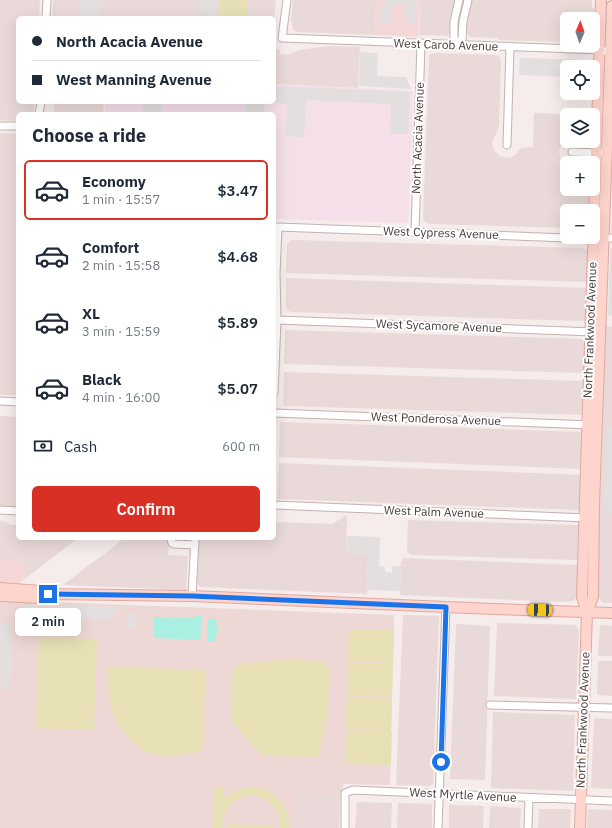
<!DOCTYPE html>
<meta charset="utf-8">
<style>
body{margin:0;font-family:"IBM Plex Sans",sans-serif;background:#f6f6f7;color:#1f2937;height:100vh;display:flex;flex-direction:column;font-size:15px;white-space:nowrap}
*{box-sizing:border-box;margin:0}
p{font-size:13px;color:#747a83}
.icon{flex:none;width:22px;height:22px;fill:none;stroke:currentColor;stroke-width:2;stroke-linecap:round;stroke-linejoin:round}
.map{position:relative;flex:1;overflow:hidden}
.details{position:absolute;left:16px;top:112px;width:260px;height:428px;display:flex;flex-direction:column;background:#fff;border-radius:6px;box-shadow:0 4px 16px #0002}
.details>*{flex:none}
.top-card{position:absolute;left:16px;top:16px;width:260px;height:88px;border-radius:6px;box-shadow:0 4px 16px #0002;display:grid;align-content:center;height:88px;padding:0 16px;background:#fff}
.needle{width:26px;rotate:2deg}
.controls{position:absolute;left:560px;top:12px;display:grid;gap:8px}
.controls a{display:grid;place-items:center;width:40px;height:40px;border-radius:6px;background:#fff;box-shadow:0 4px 16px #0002;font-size:20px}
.end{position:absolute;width:18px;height:18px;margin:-9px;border:5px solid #1a73e8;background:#fff;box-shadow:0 0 0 2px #fff}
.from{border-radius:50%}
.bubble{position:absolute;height:28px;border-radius:6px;background:#fff;box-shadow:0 4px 16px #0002;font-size:13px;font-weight:600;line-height:28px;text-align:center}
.car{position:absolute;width:12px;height:24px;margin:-12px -6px;border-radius:5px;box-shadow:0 0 3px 1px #0007;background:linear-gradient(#f5c518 24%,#345 0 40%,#f5c518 0 76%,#345 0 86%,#f5c518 0)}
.top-card b{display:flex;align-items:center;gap:14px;height:38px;font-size:15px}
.top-card b+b{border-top:1px solid #e0e1e3}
.top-card i{width:10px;height:10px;background:#1f2937}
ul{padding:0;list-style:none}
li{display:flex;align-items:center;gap:12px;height:60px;margin:0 8px 6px;padding:0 8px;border:2px solid transparent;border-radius:6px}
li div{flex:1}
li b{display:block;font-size:15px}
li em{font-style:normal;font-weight:600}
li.selected{border-color:#d93025}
li>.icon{width:36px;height:36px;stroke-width:1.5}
h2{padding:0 16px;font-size:18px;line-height:48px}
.pay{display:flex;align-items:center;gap:10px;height:44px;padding:0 16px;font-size:15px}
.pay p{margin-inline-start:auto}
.primary-button{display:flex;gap:8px;margin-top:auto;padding:8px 16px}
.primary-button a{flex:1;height:46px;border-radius:6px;background:#d93025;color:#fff;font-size:16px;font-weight:600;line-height:46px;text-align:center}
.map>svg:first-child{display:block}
.residential{fill:#e9dad9}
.commercial{fill:#f6d7d8}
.education{fill:#eed8d5}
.medical{fill:#f5dfe9}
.green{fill:#e8e0b5}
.parking{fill:#e4dfdf}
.water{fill:#a9f0e2}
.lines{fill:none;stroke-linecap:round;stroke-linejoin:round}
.street-casing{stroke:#c4b2b0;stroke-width:9}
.secondary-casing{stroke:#ddaaa2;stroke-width:12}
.street{stroke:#fff;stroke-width:7}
.secondary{stroke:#fed4cc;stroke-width:10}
.route{stroke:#1a73e8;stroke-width:5}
.labels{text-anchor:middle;stroke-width:4;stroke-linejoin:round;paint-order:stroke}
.street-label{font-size:12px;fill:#493939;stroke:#fff}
</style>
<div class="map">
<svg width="612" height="828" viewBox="0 0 612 828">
<rect width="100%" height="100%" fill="#f5eceb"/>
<path class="residential" d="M0,0H40L39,18H18V102H35L33,114H18V121L0,120Z
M53,0H219V18H54L52,14Z
M247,0H276L274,24V18H247Z
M293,0H376L375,35L297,32L293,30L291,20Z
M420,0H457L450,34L447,36L419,35Z
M471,0H592V8H594V14H595L594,37L593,39V19H567V42L498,40L497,38L470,37L467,34V26H466Z
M330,46L360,47L358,88L274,84V49H279L280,54L287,55L300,50Z
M435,53L496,55L500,57L501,61L499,126L492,143L494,150L500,156L506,158L511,157L515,155L521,148L533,147L534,113L593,115H567V140L561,145L559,152L561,160L567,165V189H591L590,211H567V228L429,224L424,221L423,217L429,58L430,54Z
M55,102H104L103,114H54Z
M0,133L18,134V395H0Z
M291,240L584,248L589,252L588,282L286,273L287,244Z
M286,278L588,288L587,317L583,321L291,312L287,310L286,306Z
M606,326L612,327V603H604L600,600L598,596L597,585Z
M285,330L586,339L585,373L284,364Z
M284,372L585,381L584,415L283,406Z
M0,416L18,417V508H0Z
M280,422L584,432L583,469L279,457Z
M279,463L583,475L582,510L277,499Z
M347,515L346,554L368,555L367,594L200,587L197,584L199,538H274V522L332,524Z
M0,520L12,525H18V538H78L26,578V563L0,559Z
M408,520L578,525L577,560L411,555L407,552Z
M125,538H169L168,555L188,556L186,590L63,585Z
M403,558L578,565L577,597L573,601L562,602L400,595L401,561H403Z
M403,615L439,616L433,784L430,786L396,785Z
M497,623L575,625L579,629L576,699L494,696Z
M456,624L490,626L485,780L450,779Z
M600,625L612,626V656H598Z
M598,661H612V696L597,695Z
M493,712L575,715L573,791L491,788Z
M594,718L612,719V789L591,788Z
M298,793L340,795L339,828H297Z
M357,802L392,803L391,828H355Z
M398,803L432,804V828H397Z
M449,805L484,806L483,828H449Z
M490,806L521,808L520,828H489Z
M539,809H571L570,828H538Z
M588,809L612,810V828H587Z"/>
<path class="commercial" d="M376,0H420L418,37L375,35Z
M0,558L26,563V578L15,586L0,584Z"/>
<path class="education" d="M0,600L394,615L390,785L344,784L341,790L340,795L298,793L297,828H0Z"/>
<path class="medical" d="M274,84L413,91L408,223L277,219L274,220V114H105V102H274Z"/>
<path class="green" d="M219,0H247V18H219Z
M349,629L394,630L393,663L348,661Z
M39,637L97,639L94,730L36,728Z
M283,659L323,661L329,668L328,712L318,758L262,755L231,721L233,666Z
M348,663L393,664L392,697L347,695Z
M108,667L206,670L202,750C187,755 172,757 156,755C138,752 116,728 112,711C108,697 108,682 108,667Z
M347,697L392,699L391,731L346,730Z
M346,731L392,732L391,765L345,764Z
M214,787L223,788V799C251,774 290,791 289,828H280C281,786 223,784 222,828H213Z
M228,824L274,826V828H228Z"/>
<path class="parking" d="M82,0H102L101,17L81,16Z
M199,0H217V18H200L203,16L204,13H199Z
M381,0H417L416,24H406V7H403V4H396L395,6H392L391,23H380V9L386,4L381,3Z
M360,52L378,53L377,76L406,77L411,89L359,86Z
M520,58L593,60V67H567V77L519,75Z
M274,86L410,92L408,134H390L391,104L306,100L304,137L286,136L287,104L265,103L264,114H245L246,102H274Z
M143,102H161V114H143Z
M274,179H277L275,217L274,218Z
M612,247V316L608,315L610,249Z
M607,427H612V513H609V509H604Z
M347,536L380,537L379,566H384L386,572L392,573V566H401L400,591L367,590L368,555L346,554Z
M19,604L38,605L37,618L19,617Z
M63,605L120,607L110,619L56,617L57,611Z
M127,613L137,614L136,629H127Z
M0,623L12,624L10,690H1V696Z"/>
<path class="water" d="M195,615H202L200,640L154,638V617L195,618Z
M208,619H217L216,627H219L218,633H216V641H207Z"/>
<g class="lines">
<g class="street-casing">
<path id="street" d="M287,0L282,38L600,50L610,52
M46,18L47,0
M458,43L462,39L463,21L468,0
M458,45V43L454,39V22L459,0
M39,114L41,102
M0,126H18
M507,145L510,47
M572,152L600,153
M415,232L421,43
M277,320L594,332
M274,393L277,320L276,274L278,227L593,239L612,238
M0,401L18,402
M274,413L591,425
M274,505L588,518
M0,510L18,511
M171,538L172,543L174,544L195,545
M192,596L195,538
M490,705L612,708
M345,828V793L353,790L612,801
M438,828L446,607
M528,828L529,798"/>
</g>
<g class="secondary-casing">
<path id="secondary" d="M0,588L41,591L48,594L192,596L493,609L612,613
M0,596L41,598L48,594
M587,612L593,597L594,504L612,6
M580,828L587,612L582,597L584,531L601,0"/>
</g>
<use href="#street" class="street"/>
<use href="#secondary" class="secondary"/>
</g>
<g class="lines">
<path class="route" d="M48,594L192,596L446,607L441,762"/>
</g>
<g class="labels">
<g class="street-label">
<text transform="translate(446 45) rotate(2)" y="4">West Carob Avenue</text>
<text transform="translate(418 138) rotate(-88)" y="4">North Acacia Avenue</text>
<text transform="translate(441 233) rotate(2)" y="4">West Cypress Avenue</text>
<text transform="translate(439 326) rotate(2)" y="4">West Sycamore Avenue</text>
<text transform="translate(590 330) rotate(-88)" y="4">North Frankwood Avenue</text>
<text transform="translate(436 419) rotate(2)" y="4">West Ponderosa Avenue</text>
<text transform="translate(434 512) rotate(2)" y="4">West Palm Avenue</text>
<text transform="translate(583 720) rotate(-88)" y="4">North Frankwood Avenue</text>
<text transform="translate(463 795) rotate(3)" y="4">West Myrtle Avenue</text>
</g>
</g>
</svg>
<div class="controls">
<a><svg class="needle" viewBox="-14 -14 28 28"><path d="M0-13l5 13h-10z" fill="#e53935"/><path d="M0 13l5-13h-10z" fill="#747a83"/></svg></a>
<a><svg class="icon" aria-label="locate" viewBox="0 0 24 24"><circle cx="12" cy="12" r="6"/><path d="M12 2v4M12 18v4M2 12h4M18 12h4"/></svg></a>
<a><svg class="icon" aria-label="layers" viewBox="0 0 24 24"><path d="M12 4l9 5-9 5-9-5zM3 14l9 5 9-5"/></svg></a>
<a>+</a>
<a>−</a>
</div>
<i class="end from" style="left:441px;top:762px"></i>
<i class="end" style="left:48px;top:594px"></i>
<div class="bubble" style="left:15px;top:608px;width:66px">2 min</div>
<i class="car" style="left:540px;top:610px;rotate:272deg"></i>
<div class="top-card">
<b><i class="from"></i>North Acacia Avenue</b>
<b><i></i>West Manning Avenue</b>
</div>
<section class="details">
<h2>Choose a ride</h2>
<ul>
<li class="selected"><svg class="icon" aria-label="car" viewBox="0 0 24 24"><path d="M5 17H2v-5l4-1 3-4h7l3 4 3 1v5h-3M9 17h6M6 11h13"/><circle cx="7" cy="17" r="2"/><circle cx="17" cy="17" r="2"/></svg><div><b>Economy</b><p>1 min · 15:57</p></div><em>$3.47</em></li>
<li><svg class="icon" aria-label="car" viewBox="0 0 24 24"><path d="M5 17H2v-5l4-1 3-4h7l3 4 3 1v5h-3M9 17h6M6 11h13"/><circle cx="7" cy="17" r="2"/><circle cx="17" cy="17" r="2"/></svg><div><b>Comfort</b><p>2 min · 15:58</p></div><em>$4.68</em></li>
<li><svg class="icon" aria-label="car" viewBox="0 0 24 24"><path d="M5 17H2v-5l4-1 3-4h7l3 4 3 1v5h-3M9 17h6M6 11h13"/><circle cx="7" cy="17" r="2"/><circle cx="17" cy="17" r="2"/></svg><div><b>XL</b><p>3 min · 15:59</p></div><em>$5.89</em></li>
<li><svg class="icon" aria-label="car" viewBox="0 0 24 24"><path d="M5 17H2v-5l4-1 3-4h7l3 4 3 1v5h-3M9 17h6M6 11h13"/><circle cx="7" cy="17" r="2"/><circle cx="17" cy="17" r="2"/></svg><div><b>Black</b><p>4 min · 16:00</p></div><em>$5.07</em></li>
</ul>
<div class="pay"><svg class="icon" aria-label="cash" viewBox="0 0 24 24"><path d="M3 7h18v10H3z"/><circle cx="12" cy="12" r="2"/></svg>Cash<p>600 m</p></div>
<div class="primary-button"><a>Confirm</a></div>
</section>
</div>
